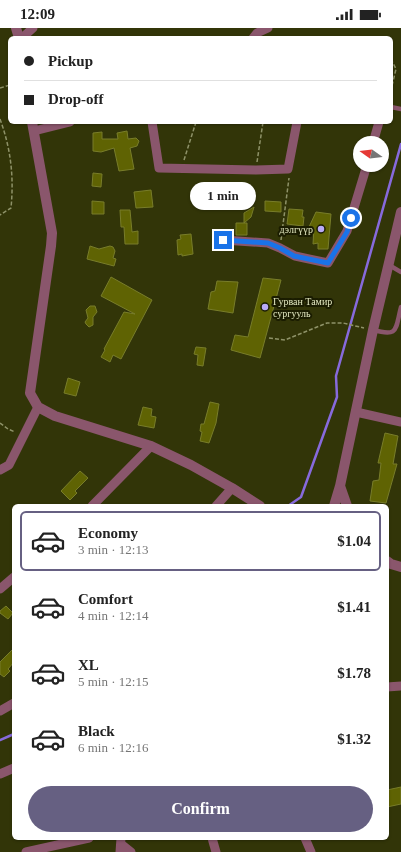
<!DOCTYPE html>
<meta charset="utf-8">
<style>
body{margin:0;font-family:"Times New Roman",serif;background:#f6f6f6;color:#222;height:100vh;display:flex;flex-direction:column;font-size:15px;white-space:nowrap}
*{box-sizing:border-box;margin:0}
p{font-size:13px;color:#767676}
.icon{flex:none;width:22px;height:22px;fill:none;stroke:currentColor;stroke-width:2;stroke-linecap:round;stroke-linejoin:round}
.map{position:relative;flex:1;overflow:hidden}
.details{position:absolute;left:12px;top:476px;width:377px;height:336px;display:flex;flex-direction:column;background:#fff;border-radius:6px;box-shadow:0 1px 3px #0004}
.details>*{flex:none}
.guide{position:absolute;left:8px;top:8px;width:385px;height:88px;border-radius:6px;box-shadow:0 1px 3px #0004;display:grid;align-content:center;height:88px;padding:0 16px;background:#fff}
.needle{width:26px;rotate:284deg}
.buttons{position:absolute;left:353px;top:108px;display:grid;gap:8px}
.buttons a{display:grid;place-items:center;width:36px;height:36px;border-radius:50%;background:#fff;box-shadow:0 1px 3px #0004;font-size:20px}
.end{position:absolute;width:18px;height:18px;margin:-9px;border:5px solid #1a73e8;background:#fff;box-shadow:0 0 0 2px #fff}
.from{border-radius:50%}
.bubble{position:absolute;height:28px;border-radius:14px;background:#fff;box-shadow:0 1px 3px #0004;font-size:13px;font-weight:600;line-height:28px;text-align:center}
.guide b{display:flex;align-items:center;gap:14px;height:38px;font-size:15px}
.guide b+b{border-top:1px solid #e0e0e0}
.guide i{width:10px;height:10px;background:#222}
ul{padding:7px 0 0;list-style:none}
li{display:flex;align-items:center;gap:12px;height:60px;margin:0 8px 6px;padding:0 8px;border:2px solid transparent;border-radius:6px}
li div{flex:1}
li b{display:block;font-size:15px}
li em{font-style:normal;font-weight:600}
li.current{border-color:#666082}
li>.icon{width:36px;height:36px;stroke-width:1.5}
.cta{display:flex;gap:8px;margin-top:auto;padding:8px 16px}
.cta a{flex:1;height:46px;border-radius:24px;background:#666082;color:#fff;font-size:16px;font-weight:600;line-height:46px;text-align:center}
.status{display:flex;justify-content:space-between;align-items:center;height:28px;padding:0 20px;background:#fff;direction:ltr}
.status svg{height:11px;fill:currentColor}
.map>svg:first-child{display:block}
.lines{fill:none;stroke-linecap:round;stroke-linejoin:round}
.stream{stroke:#876adc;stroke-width:2.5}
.building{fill:#5f6303;stroke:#787d2a}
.path{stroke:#8e9268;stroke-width:1.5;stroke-dasharray:4 2;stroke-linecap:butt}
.service{stroke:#8a566c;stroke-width:4.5}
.minor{stroke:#8a566c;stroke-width:9}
.tertiary{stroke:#8a566c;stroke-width:10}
.route{stroke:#1a73e8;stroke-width:5}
.poi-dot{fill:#b9abf7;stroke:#1a1c00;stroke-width:1.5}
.labels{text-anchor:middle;stroke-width:4;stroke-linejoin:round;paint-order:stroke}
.poi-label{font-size:10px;fill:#e3e8c0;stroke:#1a1c00;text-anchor:end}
</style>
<div class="status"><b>12:09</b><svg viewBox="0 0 49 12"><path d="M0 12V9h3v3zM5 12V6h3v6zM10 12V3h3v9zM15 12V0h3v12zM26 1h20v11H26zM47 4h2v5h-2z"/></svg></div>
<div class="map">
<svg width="401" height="824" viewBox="0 0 401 824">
<rect width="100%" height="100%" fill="#323508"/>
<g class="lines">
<path class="stream" d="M288,478L301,469L337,369L336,348L401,116
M0,712L14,706"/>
</g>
<path class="building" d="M127,103L128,111L136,110L139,113L137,118L130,120L134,141L119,143L114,120L101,124L93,123V105L102,104V111H118L117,105Z
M93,145L102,146L101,159L92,158Z
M151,162L153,179L136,180L134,164Z
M92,173L104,174V186H92Z
M265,173L281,174V184L265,183Z
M254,179L251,189L244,195H247V207H236V195H244V185Z
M289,181L303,182L302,189H304L303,198L287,196Z
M120,182H130L132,204L138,203V216H125L124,199H121Z
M316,184L331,186L328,221H318V215L313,216L314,200L309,199Z
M191,206L193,226L182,228V226L178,227L177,212L181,211L180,207Z
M90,218L99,221L110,218L113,219L115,223L113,230L116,231L114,238L87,231Z
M111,249L152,272L121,331L113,327L110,334L101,329L105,322L104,321L124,284L135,286L101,268Z
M263,250L281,252L260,330L231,322L235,307L248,309Z
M217,253L238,254L233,285L208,281L211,264L215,263Z
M90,278H95L97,284L93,289V297L89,299L86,296L85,294L88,290L86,282Z
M196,319L206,320L203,338L197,337L198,327L194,326Z
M68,350L80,354L76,368L64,365Z
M210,374L219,376L216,395L209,415L200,413L202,404L200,403L201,396H204Z
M143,379L152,381L151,388L156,389L154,400L138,397Z
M385,405L398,408L393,436H397L386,475L370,473L373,453L379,452L381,435H378Z
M80,443L88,450L75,463L77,465L70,472L61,463Z
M6,578L13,585L8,591L0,585V583Z
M14,620V634L8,641L10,643L4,649L0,646V634Z
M401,759V776L387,779V762Z"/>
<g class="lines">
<path class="path" d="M391,31L396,41L391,62
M0,60L10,57
M0,91C11,121 14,149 11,180L0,187
M184,132L196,94
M257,134L263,94
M281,212L289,150
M269,310L285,312L327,295H343L364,300
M0,395L8,401L15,404"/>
<path class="service" d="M391,79L401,81
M389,237L401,244
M373,302C399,309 395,302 401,279"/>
<path class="minor" d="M22,10L33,0
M253,10L257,5L268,0
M152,94L159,140L256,142L288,141L297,94
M34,103L70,94
M373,115L379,94
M223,212L268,215L280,220L295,228L328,235L347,203L367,137
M356,384L401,394
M0,442L9,437L38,379
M92,478L151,418
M216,478L232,460
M0,561L14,549
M387,659L401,658
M0,683L14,675
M0,746L14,740
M212,810L216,824
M305,810L311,824
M121,816L131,824
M26,824L89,810
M120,824L121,810"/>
<path class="tertiary" d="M16,0L19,10
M32,94L52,205L51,218L30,365L38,379L55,388L151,418L191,437L232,460L260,478
M340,458L347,478
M334,478L340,458L373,302L401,184
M387,533L391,536L401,539"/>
</g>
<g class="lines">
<path class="route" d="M223,212L268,215L280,220L294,228L328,235L347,204L351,190"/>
</g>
<g class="poi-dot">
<circle cx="321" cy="201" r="4"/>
<circle cx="265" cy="279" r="4"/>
</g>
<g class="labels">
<g class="poi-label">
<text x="313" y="205">дэлгүүр</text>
<text x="273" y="277" text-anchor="start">Гурван Тамир<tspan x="273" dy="12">сургууль</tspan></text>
</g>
</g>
</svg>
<div class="buttons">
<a><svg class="needle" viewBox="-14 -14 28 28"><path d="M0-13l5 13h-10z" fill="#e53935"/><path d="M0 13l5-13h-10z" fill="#767676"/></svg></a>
</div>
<i class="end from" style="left:351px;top:190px"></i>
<i class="end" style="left:223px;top:212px"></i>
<div class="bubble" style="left:190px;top:154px;width:66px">1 min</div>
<div class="guide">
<b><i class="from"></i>Pickup</b>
<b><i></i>Drop-off</b>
</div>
<section class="details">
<ul>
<li class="current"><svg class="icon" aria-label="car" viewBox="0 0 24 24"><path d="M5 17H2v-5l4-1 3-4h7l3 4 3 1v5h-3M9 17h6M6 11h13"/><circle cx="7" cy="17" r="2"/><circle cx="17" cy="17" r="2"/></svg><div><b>Economy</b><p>3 min · 12:13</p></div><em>$1.04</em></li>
<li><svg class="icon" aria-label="car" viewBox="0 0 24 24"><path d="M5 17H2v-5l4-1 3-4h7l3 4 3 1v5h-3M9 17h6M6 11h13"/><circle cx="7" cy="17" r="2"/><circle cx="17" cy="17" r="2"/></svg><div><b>Comfort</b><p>4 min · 12:14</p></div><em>$1.41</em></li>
<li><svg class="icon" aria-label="car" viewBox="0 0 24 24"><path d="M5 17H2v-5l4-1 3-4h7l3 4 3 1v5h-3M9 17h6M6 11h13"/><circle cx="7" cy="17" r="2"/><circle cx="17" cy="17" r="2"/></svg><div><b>XL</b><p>5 min · 12:15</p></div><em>$1.78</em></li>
<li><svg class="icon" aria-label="car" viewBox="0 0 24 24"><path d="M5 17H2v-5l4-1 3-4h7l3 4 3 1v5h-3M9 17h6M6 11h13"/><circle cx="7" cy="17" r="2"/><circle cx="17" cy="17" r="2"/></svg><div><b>Black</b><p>6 min · 12:16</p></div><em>$1.32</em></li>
</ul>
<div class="cta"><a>Confirm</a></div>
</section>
</div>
